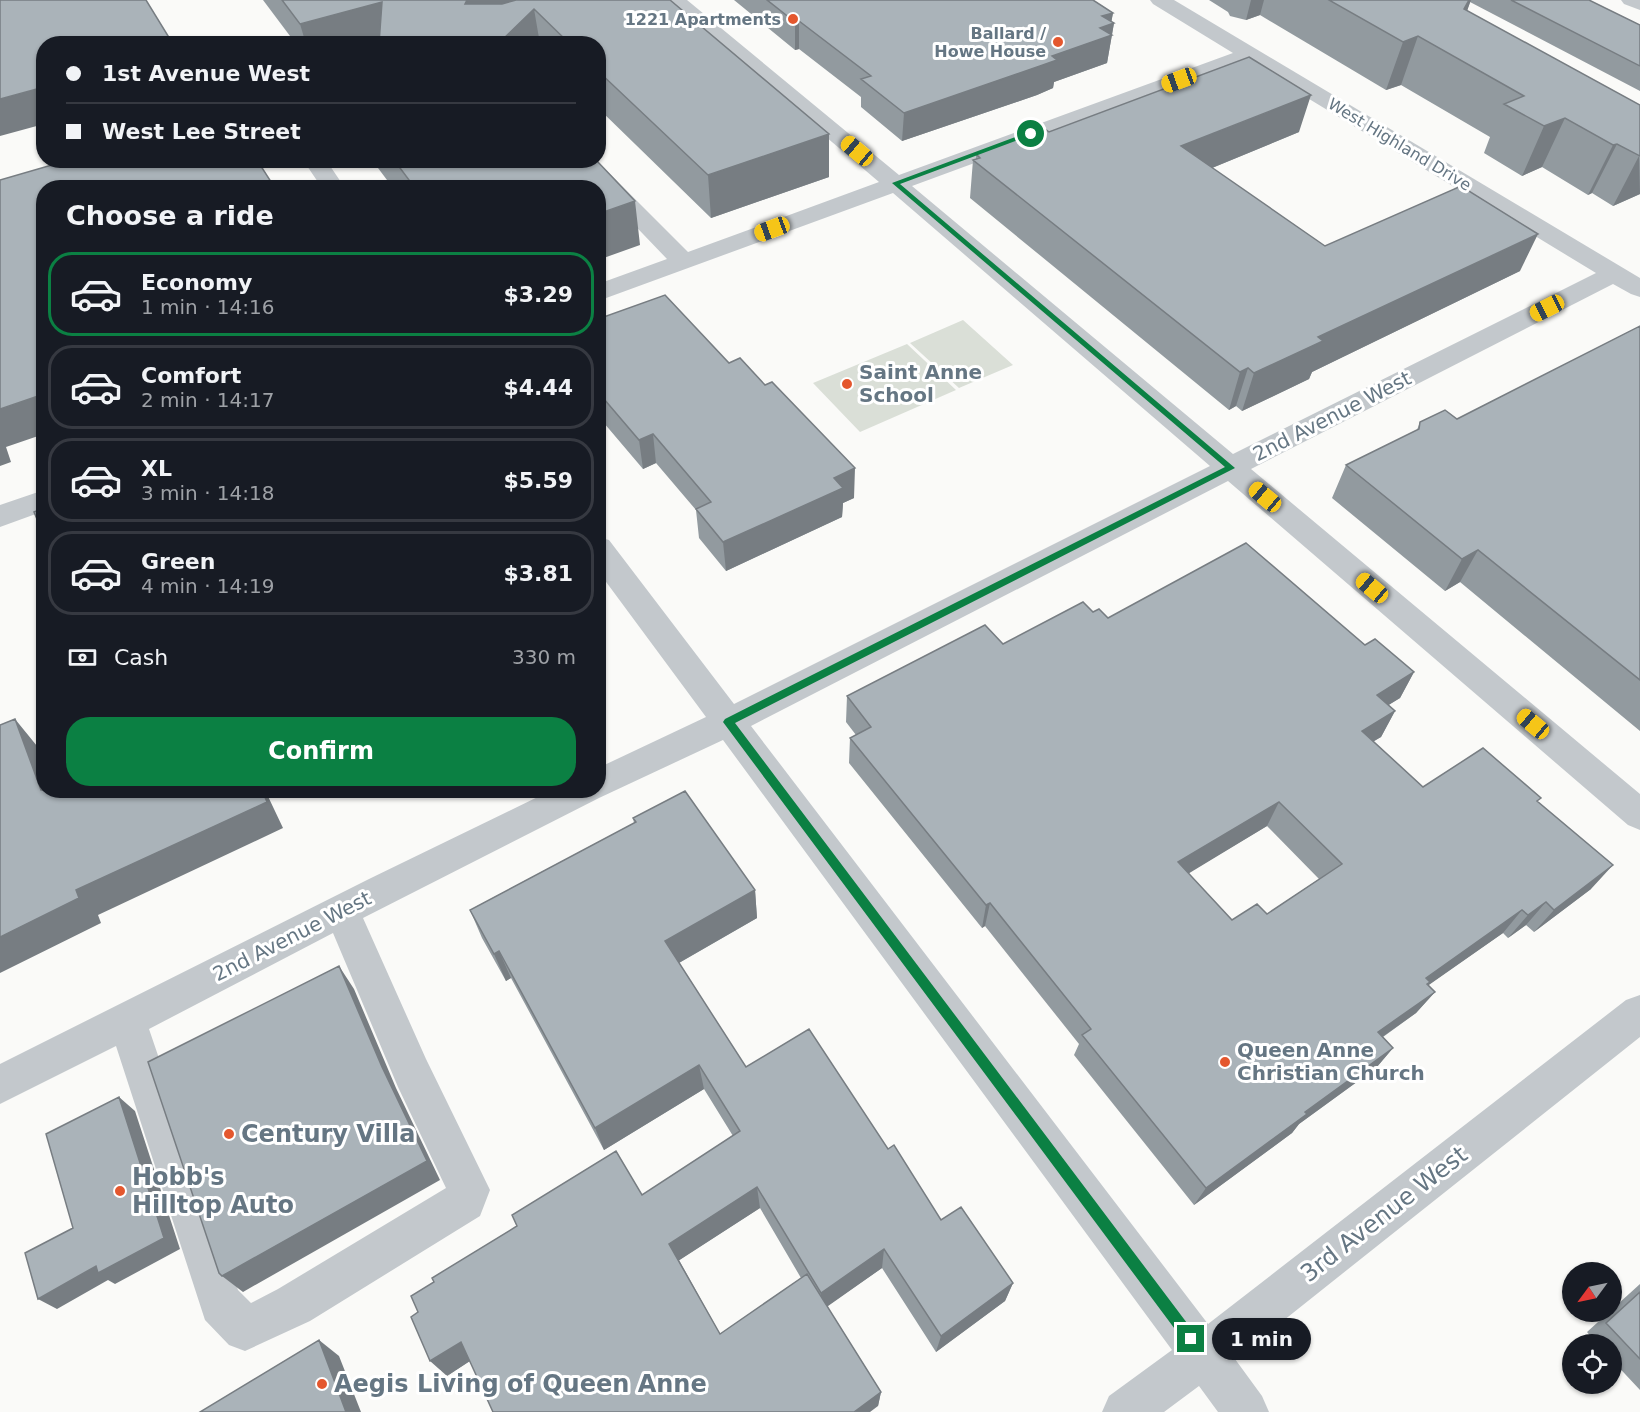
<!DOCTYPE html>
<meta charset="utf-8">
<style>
body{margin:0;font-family:"DejaVu Sans",sans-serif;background:#242831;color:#f1f3f6;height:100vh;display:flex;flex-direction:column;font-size:22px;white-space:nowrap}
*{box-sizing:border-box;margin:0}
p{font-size:20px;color:#9ea1a6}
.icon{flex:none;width:33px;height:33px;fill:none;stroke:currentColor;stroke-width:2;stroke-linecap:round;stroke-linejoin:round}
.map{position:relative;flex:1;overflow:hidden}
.drawer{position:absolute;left:36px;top:180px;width:570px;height:618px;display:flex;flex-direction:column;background:#171b24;border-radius:24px;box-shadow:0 2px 4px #0004}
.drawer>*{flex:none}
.hud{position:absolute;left:36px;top:36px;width:570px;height:132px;border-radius:24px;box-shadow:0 2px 4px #0004;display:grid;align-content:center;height:132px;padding:0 30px;background:#171b24}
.needle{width:39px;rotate:237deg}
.buttons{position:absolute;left:1562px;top:1262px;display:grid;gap:12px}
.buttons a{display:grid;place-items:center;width:60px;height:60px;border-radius:50%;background:#171b24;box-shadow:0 2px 4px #0004;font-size:30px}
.end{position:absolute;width:27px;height:27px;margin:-14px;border:8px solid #0b8043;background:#fff;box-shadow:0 0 0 3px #fff}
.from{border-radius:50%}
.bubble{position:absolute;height:42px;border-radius:21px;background:#171b24;box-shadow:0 2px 4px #0004;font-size:20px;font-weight:700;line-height:42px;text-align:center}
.car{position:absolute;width:18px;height:36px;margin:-18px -9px;border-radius:8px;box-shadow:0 0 4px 2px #0007;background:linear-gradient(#f5c518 24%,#345 0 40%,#f5c518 0 76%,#345 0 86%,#f5c518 0)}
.hud b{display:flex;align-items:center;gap:21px;height:57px;font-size:22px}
.hud b+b{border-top:2px solid #363941}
.hud i{width:15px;height:15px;background:#f1f3f6}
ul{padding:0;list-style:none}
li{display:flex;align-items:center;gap:18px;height:84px;margin:0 12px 9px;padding:0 18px;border:3px solid #363941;border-radius:24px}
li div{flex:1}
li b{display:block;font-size:22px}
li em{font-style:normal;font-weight:700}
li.current{border-color:#0b8043}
li>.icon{width:54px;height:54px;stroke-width:1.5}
h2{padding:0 30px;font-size:27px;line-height:72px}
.pay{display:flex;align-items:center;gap:15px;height:66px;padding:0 30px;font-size:22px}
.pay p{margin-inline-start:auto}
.button{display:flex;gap:12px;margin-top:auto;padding:12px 30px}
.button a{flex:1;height:69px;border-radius:24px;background:#0b8043;color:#fff;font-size:24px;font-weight:700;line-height:69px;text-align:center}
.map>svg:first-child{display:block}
.green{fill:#dadfd7}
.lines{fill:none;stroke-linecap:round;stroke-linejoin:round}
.minor{fill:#c3c8cc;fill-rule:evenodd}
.wall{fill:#929a9f;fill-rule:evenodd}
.shaded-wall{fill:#777d82}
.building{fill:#aab3b9;stroke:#777d82;stroke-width:1.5;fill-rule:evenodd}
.route{fill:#0b8043}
.poi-dot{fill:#e4572e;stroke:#fff;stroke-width:2}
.labels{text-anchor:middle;stroke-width:6;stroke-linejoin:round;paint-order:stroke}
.far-poi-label{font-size:16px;font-weight:bold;fill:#657683;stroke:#fff;text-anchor:end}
.far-street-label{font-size:16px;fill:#657683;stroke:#fff}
.poi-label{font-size:20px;font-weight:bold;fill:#657683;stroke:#fff;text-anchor:start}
.street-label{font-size:20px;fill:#657683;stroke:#fff}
.near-poi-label{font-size:24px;font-weight:bold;fill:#657683;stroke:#fff;text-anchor:start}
.near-street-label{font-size:24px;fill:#657683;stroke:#fff}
</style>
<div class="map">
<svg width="1640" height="1412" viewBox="0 0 1640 1412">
<rect width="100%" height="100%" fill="#fafaf8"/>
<path class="green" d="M963,320L1013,365L959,388L910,343Z
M907,344L956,390L860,432L813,383Z"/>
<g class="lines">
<path class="minor" d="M665,0H687L899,175L1233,53L1153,4L1150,0H1174L1640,278V297L1631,294L1613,284L1251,469L1640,794V830L1628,825L1228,481L751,726L1208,1324L1626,1000L1640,995V1037L1235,1359L1262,1396L1269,1412H1218L1199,1386L1164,1412H1102L1109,1396L1172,1350L723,740L599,798L363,918L426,1059L490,1190L480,1216L310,1321L245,1351L229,1345L205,1320L116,1046L0,1104V1064L369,879L552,790H598V768L706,717L598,571V537L609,540L734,704L1210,466L893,193L598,301V284L667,259L572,160H596L688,252L879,182ZM1248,62L1596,273L1233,454L912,186ZM333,933L398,1087L446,1188L278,1289L251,1303L238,1290L149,1029Z
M1621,0H1640V10L1624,4Z
M303,160H326L345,188H322Z
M44,490V511L0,527V505Z"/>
</g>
<path class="wall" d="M263,0H670L829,177L711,218L598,108V44H296Z
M734,0H1093L1113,13L1111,22L1114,23L1107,63L1054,82L1053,88L1037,95L902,141L861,107V97L799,49L795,50Z
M1209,0H1589L1640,25V91L1470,2L1467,11L1640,105V194L1613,206L1592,193L1588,195L1542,167L1522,176L1484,153L1490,137L1401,85L1386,90L1260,15L1246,20L1230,16L1228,12Z
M1049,132H1299L1212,168L1325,246L1520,271L1312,372L1309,379L1242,411L1236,406L1229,410L970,198L973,160L976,159V154Z
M372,160H596L640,245L598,188H393Z
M598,319L729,363L765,385L854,498L843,503L842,517L726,571L699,538L696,510L656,463L643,469L598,416Z
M1640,326V731L1460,582L1445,591L1332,498L1346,465L1417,430L1420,422L1457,419Z
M1093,612L1108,618L1365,645L1414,672L1400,698L1388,705L1395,711L1381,737L1373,741L1423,787L1538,802L1591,889L1534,932L1526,925L1508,938L1503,933L1428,985L1435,992L1416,1013L1383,1037L1393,1048L1376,1068L1299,1124L1292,1133L1194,1205L1074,1055L1079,1044L985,926L982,928L849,763L850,738L856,735L846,722L847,696L1003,644ZM1267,826L1319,879L1267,914L1232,920L1188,873Z
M633,818L755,890L757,918L679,963L746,1067L888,1149L941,1220L1013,1283L1005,1301L936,1352L882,1268L827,1306L881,1392L878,1406L470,1361L447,1376L642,1195L733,1136L704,1089L604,1150L511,978L506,981L482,938L470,910L634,823ZM760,1208L801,1278L720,1334L679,1260Z
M1640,1284V1390L1611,1359V1344H1597L1587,1332Z"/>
<path class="shaded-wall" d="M467,0H605L534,9L540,44H498L465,4Z
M1251,0H1264L1260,15L1246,20Z
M1469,0H1471L1458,35L1464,9Z
M382,2L393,44H306L300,24Z
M1113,13L1111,24L1114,23L1107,63L1054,82L1053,88L1037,95L902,141L904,113L1052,56L1102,16Z
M799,21V49L795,50V22Z
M1418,36L1401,85L1386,90L1403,42Z
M40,88L44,95V124L0,136V99Z
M1311,95L1299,132L1173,184L1181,146Z
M1565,118L1542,167L1522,176L1544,126Z
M829,134V177L711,218L708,175Z
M1617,144L1592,193L1588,195L1613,145Z
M1639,156L1640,194L1613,206Z
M635,201L640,245L598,260V214Z
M1538,234L1520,271L1312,372L1309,379L1242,411L1254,373L1318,337Z
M1248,368L1236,406L1229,410L1240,372Z
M44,394V434L6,447L11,462L0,466V409Z
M653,434L656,463L643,469L639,440Z
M855,468L854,498L843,503L842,517L726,571L723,542L834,478Z
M1478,550L1460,582L1445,591L1462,559Z
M1414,672L1400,698L1363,721L1377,695Z
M1395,711L1381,737L1348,757L1362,731Z
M15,719L37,746L44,763V790H41Z
M262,790H265L283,828L98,915L101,923L0,973V937L76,890Z
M1279,802L1267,826L1168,886L1178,862Z
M1613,865L1591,889L1534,932L1554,910Z
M755,890L757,918L670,968L665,941Z
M1546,902L1526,925L1508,938L1528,915Z
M990,903L985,926L982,928L986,905Z
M1522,910L1503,933L1426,987V978Z
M499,951L511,978L506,981L494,954Z
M339,966L354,989L396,1088L440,1180L243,1292L222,1276L382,1067Z
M1435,992L1416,1013L1361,1052L1378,1032Z
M1393,1048L1376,1068L1299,1124L1292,1133L1194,1205L1206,1188L1305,1112Z
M699,1065L704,1089L604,1150L595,1128Z
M119,1097L135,1111L180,1249L115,1284L108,1280L57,1309L38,1299L96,1266Z
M757,1187L760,1208L675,1263L669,1244Z
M884,1249L882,1268L821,1311V1293Z
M1013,1283L1005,1301L936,1352L941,1336Z
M319,1340L339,1356L361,1412H346Z
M461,1342L476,1357L447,1376L430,1361Z
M881,1392L878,1406L870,1412H854Z"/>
<path class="building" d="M0,0H146L173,44H44V94L40,88L0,99Z
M282,0H467L465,4H502L516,0H670L829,134L708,175L598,71V44H570L534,9L498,44H379L382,2L300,24Z
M767,0H1093L1113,13L1102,16L1114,23L1100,28L1112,35L1052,56L1057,60L1040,66L904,113L861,79L871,76L799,21L795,22Z
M1329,0H1469L1464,9L1640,105V156L1617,144L1613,145L1565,118L1544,126L1504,104L1524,96L1418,36L1403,42Z
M1511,0H1589L1640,25V66Z
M1249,57L1311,95L1181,146L1325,246L1461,186L1538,234L1318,337L1323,341L1254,373L1248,368L1240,372L973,160L980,158L976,154L1044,128L1049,132Z
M69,160H257L275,188H44V394L0,409V180Z
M394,160H596L635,201L598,214V188H415Z
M665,295L729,363L740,358L765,385L772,382L855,468L834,478L843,488L723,542L696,509L711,502L653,434L639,440L598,392V319Z
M1640,326V680L1478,550L1462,559L1346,465L1419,429L1420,422L1445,410L1457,419Z
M44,508V536L34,512Z
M1246,543L1365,645L1375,639L1414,672L1377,695L1395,711L1362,731L1423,787L1483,748L1541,798L1537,801L1613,865L1554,910L1546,902L1528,915L1522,910L1426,978L1430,982L1427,984L1435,992L1378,1032L1393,1048L1305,1112L1307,1114L1206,1188L1082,1035L1091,1029L990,903L986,905L850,738L871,727L847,696L985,625L1003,644L1083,602L1093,612L1099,609L1108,618ZM1279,802L1342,864L1267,914L1257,904L1232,920L1178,862Z
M15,719L41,790H262L267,802L76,890L79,898L0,937V725Z
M685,791L755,890L665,941L746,1067L809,1029L888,1149L894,1145L941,1220L961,1207L1013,1283L941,1336L884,1249L821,1293L757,1187L669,1244L720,1334L807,1274L881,1392L854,1412H493L461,1342L430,1361L411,1317L418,1312L411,1296L434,1282L432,1278L517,1226L512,1215L616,1151L642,1195L740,1131L699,1065L595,1128L499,951L494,954L470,910L636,822L633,818Z
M339,966L382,1067L427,1161L222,1276L219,1273L148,1062Z
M119,1097L164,1238L98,1273L96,1266L38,1299L25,1253L73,1228L46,1134Z
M1640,1292V1359L1606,1323Z
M319,1340L346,1412H200Z"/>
<path class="route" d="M1029,132L1034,134L900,184L1235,468L735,723L1196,1335L1198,1339L1196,1344L1191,1346L1186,1344L723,722L725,719L1225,467L892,183Z"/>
<g class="poi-dot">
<circle cx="793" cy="19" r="6"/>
<circle cx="1058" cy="42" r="6"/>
<circle cx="847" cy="384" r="6"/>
<circle cx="1225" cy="1062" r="6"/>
<circle cx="229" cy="1134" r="6"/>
<circle cx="120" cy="1191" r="6"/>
<circle cx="322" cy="1384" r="6"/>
</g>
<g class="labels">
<g class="far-poi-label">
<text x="781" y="25">1221 Apartments</text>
<text x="1046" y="39">Ballard /<tspan x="1046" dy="18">Howe House</tspan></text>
</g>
<g class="far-street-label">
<text transform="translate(1400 144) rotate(31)" y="6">West Highland Drive</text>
</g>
<g class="poi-label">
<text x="859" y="379">Saint Anne<tspan x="859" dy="23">School</tspan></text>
<text x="1237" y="1057">Queen Anne<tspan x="1237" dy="23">Christian Church</tspan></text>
</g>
<g class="street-label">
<text transform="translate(1332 416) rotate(-27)" y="7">2nd Avenue West</text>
<text transform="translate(292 936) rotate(-27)" y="7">2nd Avenue West</text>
</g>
<g class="near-poi-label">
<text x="241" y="1142">Century Villa</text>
<text x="132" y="1185">Hobb's<tspan x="132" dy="28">Hilltop Auto</tspan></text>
<text x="334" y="1392">Aegis Living of Queen Anne</text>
</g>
<g class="near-street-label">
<text transform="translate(1384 1214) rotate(-38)" y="8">3rd Avenue West</text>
</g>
</g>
</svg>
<div class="buttons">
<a><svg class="needle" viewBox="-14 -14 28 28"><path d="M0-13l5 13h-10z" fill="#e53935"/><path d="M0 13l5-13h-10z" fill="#9ea1a6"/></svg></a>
<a><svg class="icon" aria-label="locate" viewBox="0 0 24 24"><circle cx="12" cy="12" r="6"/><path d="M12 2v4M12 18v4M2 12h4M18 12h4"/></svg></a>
</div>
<i class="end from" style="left:1031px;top:134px"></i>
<i class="end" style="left:1191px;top:1339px"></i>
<div class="bubble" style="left:1212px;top:1318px;width:99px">1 min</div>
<i class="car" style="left:1179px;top:80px;rotate:250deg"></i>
<i class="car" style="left:857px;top:151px;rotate:310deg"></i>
<i class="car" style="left:772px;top:229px;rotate:250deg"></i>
<i class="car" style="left:1547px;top:308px;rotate:243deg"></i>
<i class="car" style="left:1265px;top:497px;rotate:310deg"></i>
<i class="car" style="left:1372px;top:588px;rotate:310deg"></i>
<i class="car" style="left:1533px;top:724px;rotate:310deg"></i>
<div class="hud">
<b><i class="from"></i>1st Avenue West</b>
<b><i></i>West Lee Street</b>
</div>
<section class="drawer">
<h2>Choose a ride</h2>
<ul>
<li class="current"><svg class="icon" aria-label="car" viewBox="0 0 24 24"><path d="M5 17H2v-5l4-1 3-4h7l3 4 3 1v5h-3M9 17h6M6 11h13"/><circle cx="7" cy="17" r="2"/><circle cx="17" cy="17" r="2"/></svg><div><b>Economy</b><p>1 min · 14:16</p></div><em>$3.29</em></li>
<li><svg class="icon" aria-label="car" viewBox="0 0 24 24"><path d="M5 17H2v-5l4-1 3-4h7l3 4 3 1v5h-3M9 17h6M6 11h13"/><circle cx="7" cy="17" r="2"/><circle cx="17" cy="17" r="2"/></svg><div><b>Comfort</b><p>2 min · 14:17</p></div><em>$4.44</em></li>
<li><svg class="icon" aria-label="car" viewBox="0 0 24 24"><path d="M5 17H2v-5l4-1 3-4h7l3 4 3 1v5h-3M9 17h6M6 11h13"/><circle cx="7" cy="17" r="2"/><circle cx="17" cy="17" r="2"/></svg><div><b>XL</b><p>3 min · 14:18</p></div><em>$5.59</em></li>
<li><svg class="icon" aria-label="car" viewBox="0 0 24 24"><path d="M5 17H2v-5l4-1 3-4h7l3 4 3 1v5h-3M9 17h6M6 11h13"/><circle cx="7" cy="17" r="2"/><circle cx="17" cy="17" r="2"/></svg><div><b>Green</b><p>4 min · 14:19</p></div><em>$3.81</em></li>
</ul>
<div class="pay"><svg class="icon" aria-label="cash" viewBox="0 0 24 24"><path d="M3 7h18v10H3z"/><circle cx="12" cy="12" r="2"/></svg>Cash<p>330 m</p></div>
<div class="button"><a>Confirm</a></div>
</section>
</div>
